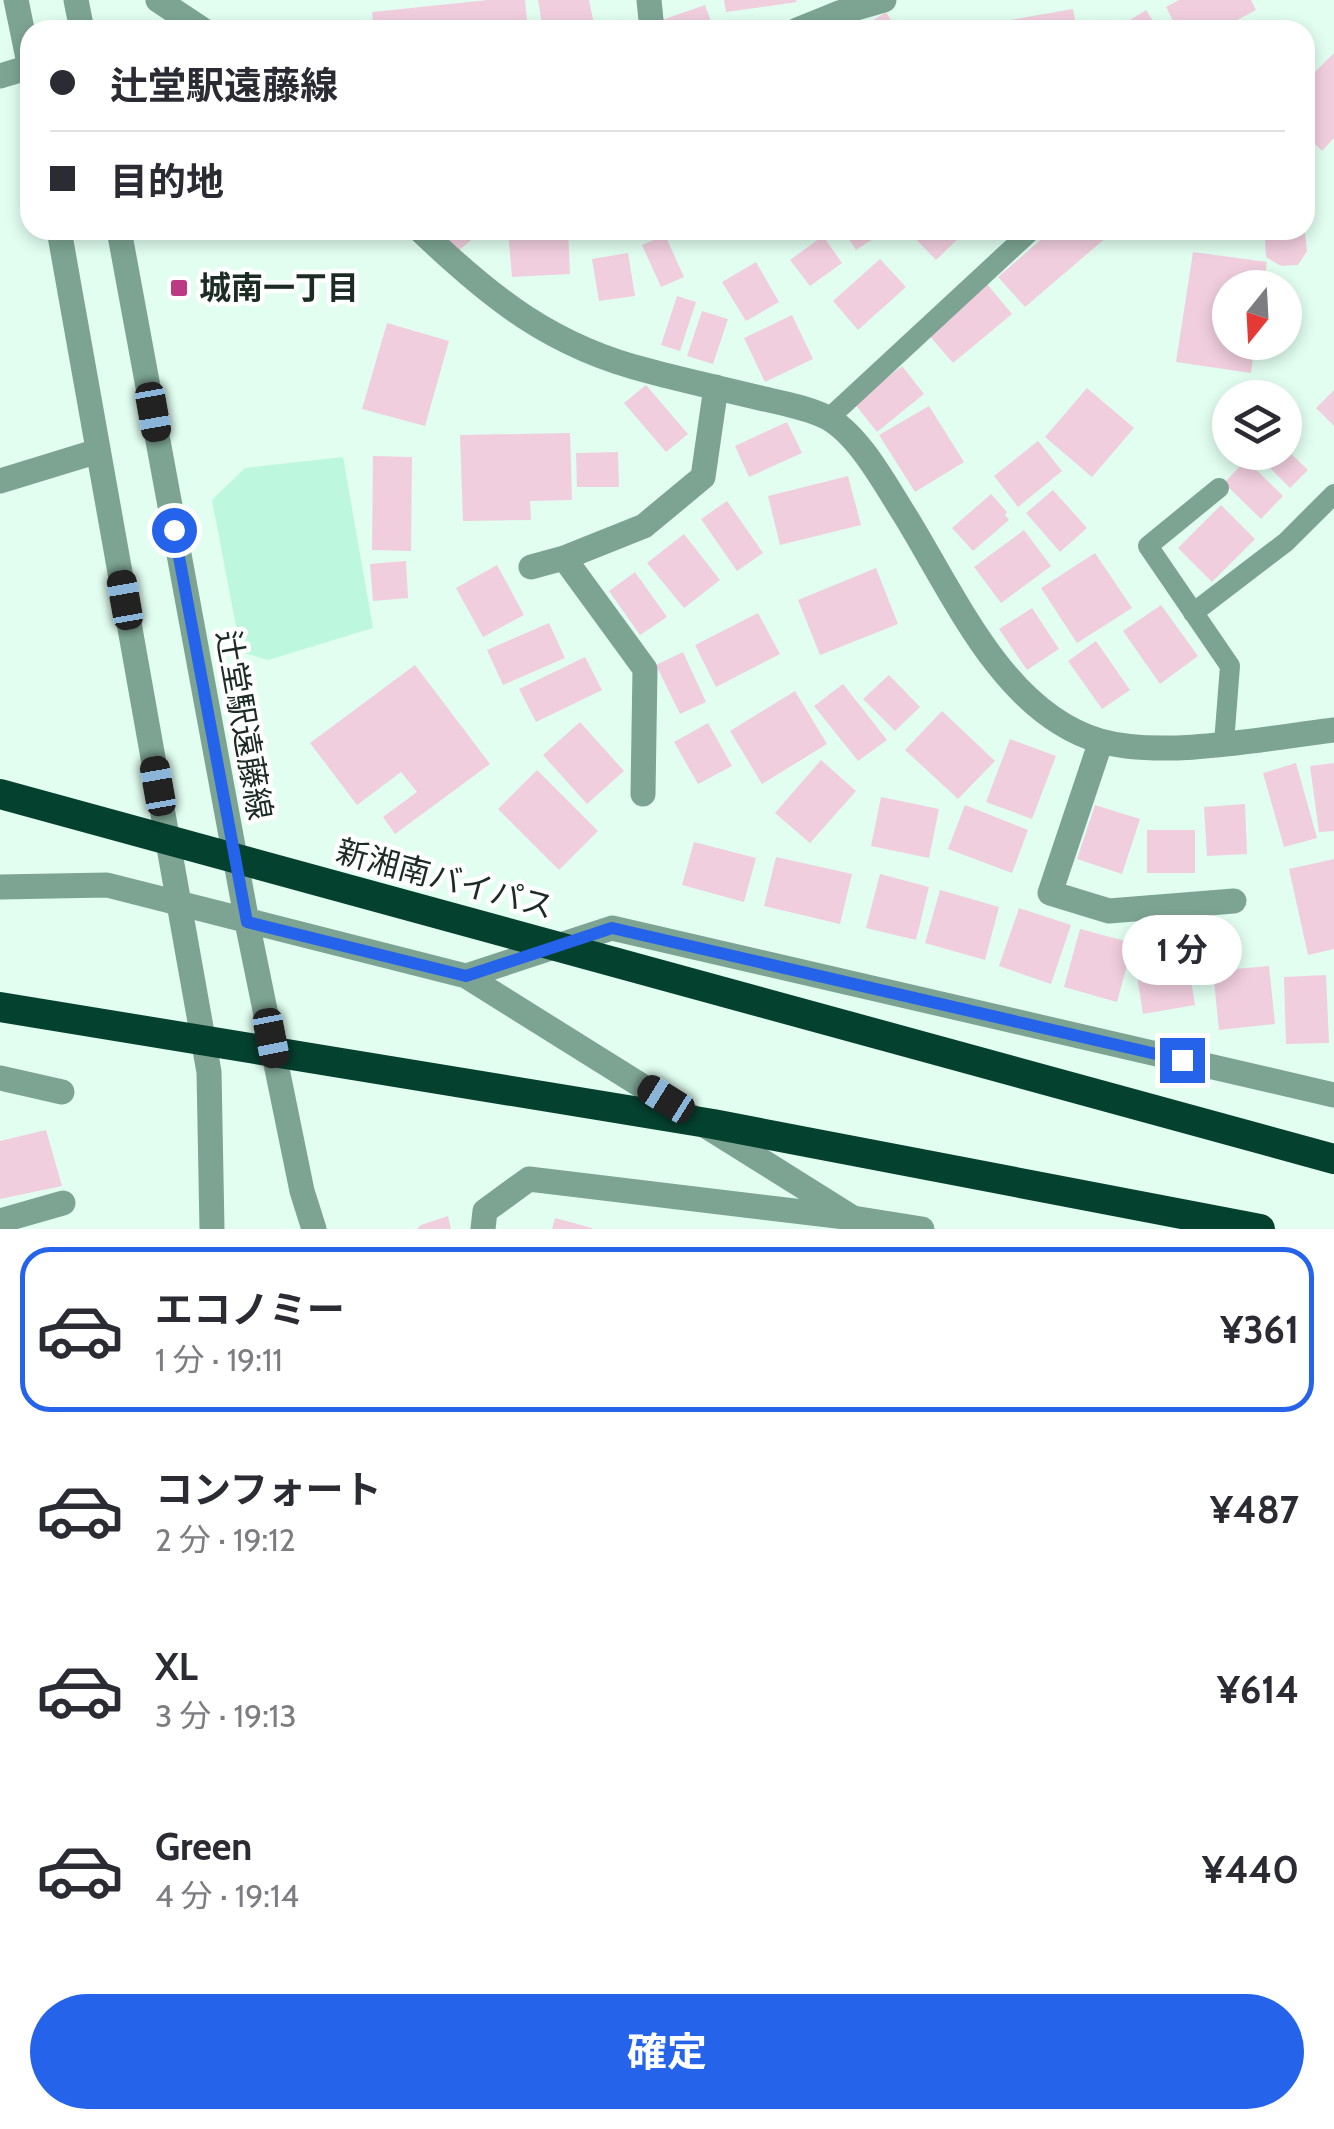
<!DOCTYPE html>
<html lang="ja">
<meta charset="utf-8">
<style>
body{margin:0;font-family:Cabin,"Noto Sans JP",sans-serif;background:#f2f2f3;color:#2b2b33;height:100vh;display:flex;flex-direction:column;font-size:38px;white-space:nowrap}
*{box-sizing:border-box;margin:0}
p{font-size:32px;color:#7c7c81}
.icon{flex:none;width:55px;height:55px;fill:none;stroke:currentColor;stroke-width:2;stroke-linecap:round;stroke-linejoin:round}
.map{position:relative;height:1229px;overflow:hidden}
.sheet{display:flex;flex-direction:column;background:#fff;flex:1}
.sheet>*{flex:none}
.hud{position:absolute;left:20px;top:20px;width:1295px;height:220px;border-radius:30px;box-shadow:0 5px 15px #0003;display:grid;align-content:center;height:220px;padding:0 30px;background:#fff}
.needle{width:65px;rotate:198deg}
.buttons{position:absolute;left:1212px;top:270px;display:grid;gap:20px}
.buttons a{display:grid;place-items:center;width:90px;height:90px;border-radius:50%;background:#fff;box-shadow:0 5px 15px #0003;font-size:50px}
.end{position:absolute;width:45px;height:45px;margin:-22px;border:12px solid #2563eb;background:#fff;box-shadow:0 0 0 5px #fff}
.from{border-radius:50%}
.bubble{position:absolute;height:70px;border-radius:35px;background:#fff;box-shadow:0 5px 15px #0003;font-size:32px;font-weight:700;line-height:70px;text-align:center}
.car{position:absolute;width:30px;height:60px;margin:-30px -15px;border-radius:12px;box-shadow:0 0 8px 2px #0007;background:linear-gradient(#222 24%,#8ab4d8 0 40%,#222 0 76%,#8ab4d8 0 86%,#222 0)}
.hud b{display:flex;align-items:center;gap:35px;height:95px;font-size:38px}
.hud b+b{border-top:2px solid #e1e1e2}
.hud i{width:25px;height:25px;background:#2b2b33}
ul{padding:18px 0 0;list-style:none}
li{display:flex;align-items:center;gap:30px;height:165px;margin:0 20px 15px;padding:0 10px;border:5px solid transparent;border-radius:30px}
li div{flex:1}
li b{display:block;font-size:38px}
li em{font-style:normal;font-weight:700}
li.active{border-color:#2563eb}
li>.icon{width:90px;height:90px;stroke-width:1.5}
.primary-button{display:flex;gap:20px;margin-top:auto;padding:20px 30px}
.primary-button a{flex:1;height:115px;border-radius:60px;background:#2563eb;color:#fff;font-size:40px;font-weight:700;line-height:115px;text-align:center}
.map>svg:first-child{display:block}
.green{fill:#bdf7de}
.building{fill:#f0cede}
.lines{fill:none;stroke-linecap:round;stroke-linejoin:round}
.service{stroke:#7da493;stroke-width:20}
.minor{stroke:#7da493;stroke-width:25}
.tertiary{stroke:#7da493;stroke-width:25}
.motorway-bridge{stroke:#05412f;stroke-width:30}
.route{stroke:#2563eb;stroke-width:12}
.poi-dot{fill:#ba3a85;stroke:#fff;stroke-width:4}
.labels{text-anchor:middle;stroke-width:9;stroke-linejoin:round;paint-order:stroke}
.poi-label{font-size:32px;font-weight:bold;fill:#1d2b25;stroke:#fff;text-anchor:start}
.street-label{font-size:32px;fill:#1d2b25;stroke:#fff}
</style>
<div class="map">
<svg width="1334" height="1229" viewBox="0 0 1334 1229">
<rect width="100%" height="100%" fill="#e1fef1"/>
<path class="green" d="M343,457L373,628L268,660L241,652L212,500L245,468Z"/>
<path class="building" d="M488,0H525L528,30H374L372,12Z
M538,0H589L593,20L543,30Z
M724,0H796L797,2L726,12Z
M1179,0H1251L1256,10L1218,30H1178L1166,7Z
M705,5L714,30H662L659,21Z
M1073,9L1077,30H977V26Z
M1146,10L1159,30H1114Z
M886,12L897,30H877L872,21Z
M311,20L356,28V30H309Z
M1334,53V138L1322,151L1305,134V82Z
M439,230H483L457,252Z
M508,230H568L570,274L512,277Z
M594,230H617L618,236L596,240Z
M843,230H887L856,250Z
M907,230H967L936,260Z
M1052,230H1101L1107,237L1025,307L998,277Z
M1271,230L1305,233L1307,251L1298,265L1281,266L1266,257L1265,240Z
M665,235L684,277L661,287L642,245Z
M823,236L842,263L810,286L790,260Z
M1193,252L1267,262L1263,288H1230V342H1255L1251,373L1176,362Z
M628,253L635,296L599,301L592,259Z
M880,259L906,287L858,330L833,301Z
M756,262L779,302L746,321L722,282Z
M987,284L1012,314L953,363L927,333Z
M677,296L696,302L680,351L661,345Z
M702,311L728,319L713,364L687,356Z
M792,315L813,359L765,382L744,338Z
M387,323L449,341L425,426L362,409Z
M902,366L924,394L877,432L854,403Z
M646,385L688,434L666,452L624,403Z
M1087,388L1134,428L1092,477L1045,437Z
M1334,390V426L1316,408Z
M929,406L964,462L915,492L879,435Z
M787,422L802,453L749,477L735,446Z
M570,433L572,500L530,501L531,520L463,521L460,435Z
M1038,441L1062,471L1018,507L994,476Z
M1285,448L1308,470L1290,488L1262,460L1269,452H1285Z
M618,452L619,487H577L576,453Z
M373,456L412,457L411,551L372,550Z
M1246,460L1283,496L1261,519L1224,483Z
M848,476L861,525L780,545L768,496Z
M1053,490L1087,528L1060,552L1026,513Z
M991,494L1007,512L1005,515L1009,520L973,551L952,528Z
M727,501L763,553L737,571L701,519Z
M1221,505L1255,539L1212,582L1178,548Z
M1024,530L1051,566L1001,603L974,567Z
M684,534L720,580L684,608L647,563Z
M1095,553L1132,608L1077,643L1041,588Z
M406,561L408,598L373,601L370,564Z
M497,565L524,615L483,637L456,588Z
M876,568L898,624L820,655L798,600Z
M635,572L667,617L640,635L609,591Z
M1161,605L1198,656L1160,684L1123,631Z
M1032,608L1059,649L1027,670L999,629Z
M758,613L780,654L716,687L695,645Z
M549,623L565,658L503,685L487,650Z
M1096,641L1130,690L1102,709L1068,661Z
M683,652L706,702L680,714L656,665Z
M585,657L602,690L536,722L519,689Z
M415,665L490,764L395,834L383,817L417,792L401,772L357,805L310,743Z
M889,675L920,707L895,731L863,699Z
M843,684L887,740L858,761L814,706Z
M795,691L827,744L762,784L730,731Z
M942,711L995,761L958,799L905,750Z
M580,722L624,771L587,804L543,755Z
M708,723L732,766L698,784L674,742Z
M1010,739L1056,756L1032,819L986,802Z
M821,760L856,791L810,843L775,813Z
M1296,763L1317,838L1284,847L1263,773Z
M1334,763V831L1319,832L1310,766Z
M537,770L598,831L559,870L498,809Z
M881,797L939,809L929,858L871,846Z
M1245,804L1247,854L1207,856L1204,807Z
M965,805L1028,830L1012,873L948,849Z
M1095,805L1140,819L1122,874L1077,859Z
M1147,830H1195V873H1147Z
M694,842L756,858L744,902L682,885Z
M776,857L852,874L840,924L764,906Z
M1334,859V949L1308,955L1289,869Z
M880,874L929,887L916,940L866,928Z
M940,890L999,907L985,960L925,943Z
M1019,908L1071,925L1051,984L999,966Z
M1080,929L1133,943L1117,1002L1064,987Z
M1186,949L1195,1005L1143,1014L1134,957Z
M1269,966L1275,1024L1219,1030L1213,971Z
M1326,975L1329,1043L1286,1044L1284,977Z
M46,1130L62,1186L0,1199V1141Z
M448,1216L451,1229H417L421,1225Z
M555,1218L592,1228V1229H552Z"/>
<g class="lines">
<path class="service" d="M829,418L1032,230
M1219,488L1148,546L1230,666L1224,743
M1193,613L1286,542L1334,494"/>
<path class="minor" d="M158,0L203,30
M649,0L652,30
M797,30L839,13L884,0
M0,76L30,67
M420,230C491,298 552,347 649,371C686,381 723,389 760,398C782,403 805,407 826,417C859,434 886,486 906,517C934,563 965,624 998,665C1024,698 1059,729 1100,741C1165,759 1267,738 1334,730
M0,481L98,451
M564,558L645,669L643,794
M531,567L564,558L644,526L703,477L716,387
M1101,741L1050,893L1109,911L1234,901
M0,1078L62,1092
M0,1221L63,1203
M483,1229L485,1211L529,1179L853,1218"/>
<path class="tertiary" d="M16,0L30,68
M76,0L82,30
M59,230L209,1072L212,1229
M119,230L247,922L302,1191L314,1229
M0,887L107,885L466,976L853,1218L922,1229
M466,976L612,928L1334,1095"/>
<path class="motorway-bridge" d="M0,794L1334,1159
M0,1007L713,1124L1260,1229"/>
</g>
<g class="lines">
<path class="route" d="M174,530L247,922L466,976L612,928L1182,1060"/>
</g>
<rect class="poi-dot" x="169" y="278" width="20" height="20" rx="5"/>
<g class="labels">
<g class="poi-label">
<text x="199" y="299">城南一丁目</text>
</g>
<g class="street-label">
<text transform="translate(244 725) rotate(80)" y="11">辻堂駅遠藤線</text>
<text transform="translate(445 879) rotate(15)" y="11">新湘南バイパス</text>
</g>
</g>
</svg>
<div class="buttons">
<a><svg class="needle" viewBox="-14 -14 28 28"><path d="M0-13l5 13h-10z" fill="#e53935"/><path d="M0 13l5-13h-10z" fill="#7c7c81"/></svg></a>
<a><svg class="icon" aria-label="layers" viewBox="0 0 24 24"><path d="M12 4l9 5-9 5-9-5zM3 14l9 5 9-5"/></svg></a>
</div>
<i class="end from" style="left:174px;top:530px"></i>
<i class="end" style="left:1182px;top:1060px"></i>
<div class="bubble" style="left:1122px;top:915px;width:120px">1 分</div>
<i class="car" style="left:153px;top:412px;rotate:170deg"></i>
<i class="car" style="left:125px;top:600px;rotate:350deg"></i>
<i class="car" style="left:158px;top:786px;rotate:350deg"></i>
<i class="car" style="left:271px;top:1038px;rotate:169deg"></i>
<i class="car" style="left:666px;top:1099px;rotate:302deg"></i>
<div class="hud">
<b><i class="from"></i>辻堂駅遠藤線</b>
<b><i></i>目的地</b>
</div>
</div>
<section class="sheet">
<ul>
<li class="active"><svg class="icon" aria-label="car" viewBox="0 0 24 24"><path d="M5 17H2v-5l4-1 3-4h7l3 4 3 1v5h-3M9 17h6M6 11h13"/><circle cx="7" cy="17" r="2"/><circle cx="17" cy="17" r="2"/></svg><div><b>エコノミー</b><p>1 分 · 19:11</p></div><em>¥361</em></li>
<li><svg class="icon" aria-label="car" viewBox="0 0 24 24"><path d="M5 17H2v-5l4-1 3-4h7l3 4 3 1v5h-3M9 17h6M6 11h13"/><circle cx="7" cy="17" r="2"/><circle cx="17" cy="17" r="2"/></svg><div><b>コンフォート</b><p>2 分 · 19:12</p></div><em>¥487</em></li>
<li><svg class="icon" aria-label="car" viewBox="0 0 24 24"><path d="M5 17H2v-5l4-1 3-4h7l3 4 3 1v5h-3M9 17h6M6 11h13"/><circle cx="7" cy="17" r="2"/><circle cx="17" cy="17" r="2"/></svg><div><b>XL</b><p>3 分 · 19:13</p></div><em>¥614</em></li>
<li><svg class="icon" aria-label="car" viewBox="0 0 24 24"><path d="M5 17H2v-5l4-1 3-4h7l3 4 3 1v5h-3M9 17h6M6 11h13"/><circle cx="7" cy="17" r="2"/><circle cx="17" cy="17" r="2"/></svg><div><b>Green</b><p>4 分 · 19:14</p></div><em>¥440</em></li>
</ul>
<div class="primary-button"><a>確定</a></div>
</section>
